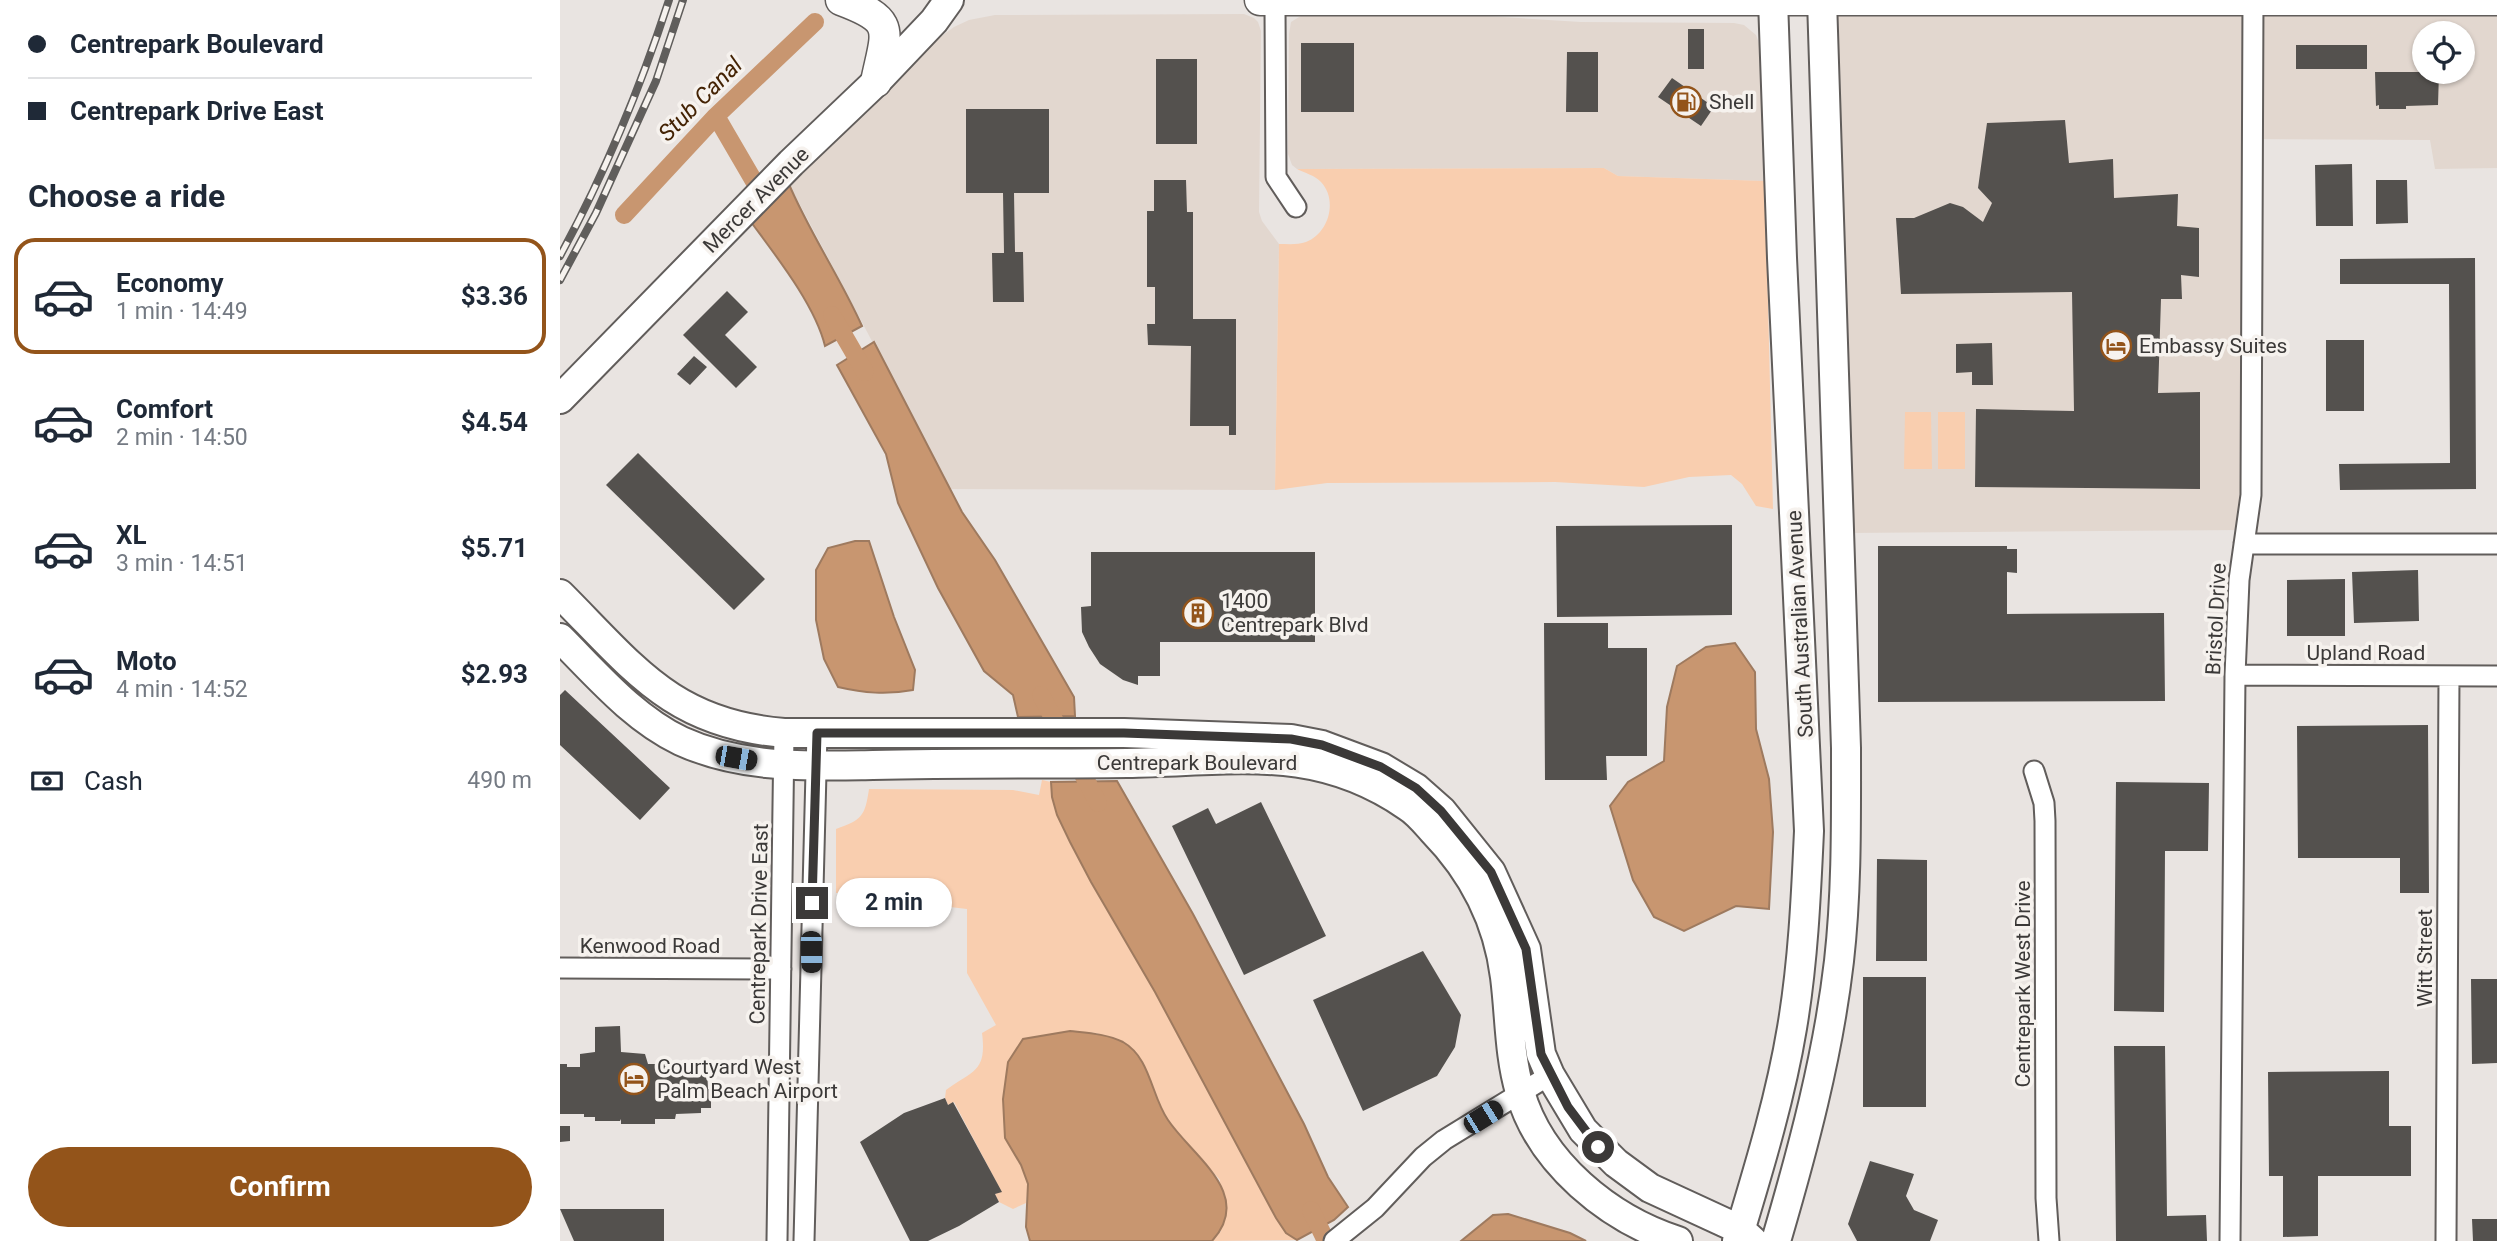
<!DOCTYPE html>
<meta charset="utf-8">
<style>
body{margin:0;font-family:Roboto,sans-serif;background:#f2f2f3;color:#1f2937;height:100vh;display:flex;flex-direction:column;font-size:26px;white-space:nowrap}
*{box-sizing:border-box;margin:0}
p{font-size:23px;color:#747a83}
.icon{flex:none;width:38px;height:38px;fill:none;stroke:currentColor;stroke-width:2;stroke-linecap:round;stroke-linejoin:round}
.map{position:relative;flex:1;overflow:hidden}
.drawer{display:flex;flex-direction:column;background:#fff;width:560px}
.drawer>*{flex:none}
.hud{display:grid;align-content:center;height:154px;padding:0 28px;background:#fff}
.fabs{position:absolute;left:1852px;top:21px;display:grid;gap:14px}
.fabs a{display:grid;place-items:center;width:63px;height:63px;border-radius:50%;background:#fff;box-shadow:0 2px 5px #0004;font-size:35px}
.end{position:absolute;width:32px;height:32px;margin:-16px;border:9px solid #3b3938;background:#fff;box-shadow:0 0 0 4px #fff}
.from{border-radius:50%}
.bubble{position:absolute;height:49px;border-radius:24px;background:#fff;box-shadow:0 2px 5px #0004;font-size:23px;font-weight:700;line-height:49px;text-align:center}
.car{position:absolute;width:21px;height:42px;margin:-21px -10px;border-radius:9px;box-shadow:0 0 5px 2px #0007;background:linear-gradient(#222 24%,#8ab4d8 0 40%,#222 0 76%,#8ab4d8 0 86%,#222 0)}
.hud b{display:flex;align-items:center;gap:24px;height:66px;font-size:26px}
.hud b+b{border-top:2px solid #e0e1e3}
.hud i{width:18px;height:18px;background:#1f2937}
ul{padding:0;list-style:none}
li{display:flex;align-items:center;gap:21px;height:116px;margin:0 14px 10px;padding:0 14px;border:4px solid transparent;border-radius:21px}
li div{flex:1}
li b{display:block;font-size:26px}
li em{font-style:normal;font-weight:700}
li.selected{border-color:#93541a}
li>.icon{width:63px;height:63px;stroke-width:1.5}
h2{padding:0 28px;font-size:32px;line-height:84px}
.pay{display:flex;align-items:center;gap:18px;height:77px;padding:0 28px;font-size:26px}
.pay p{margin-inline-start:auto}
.cta{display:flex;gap:14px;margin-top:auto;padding:14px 28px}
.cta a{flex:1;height:80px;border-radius:42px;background:#93541a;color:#fff;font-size:28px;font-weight:700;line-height:80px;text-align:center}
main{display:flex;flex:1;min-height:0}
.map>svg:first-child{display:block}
.built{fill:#e2d7cf;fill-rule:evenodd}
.green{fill:#f9ceaf}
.water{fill:#c89670;stroke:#9e7a5f;stroke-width:2}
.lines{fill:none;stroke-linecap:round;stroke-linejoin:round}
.canal{stroke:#c89670;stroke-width:18}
.building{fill:#54514e}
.street-casing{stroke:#615d5b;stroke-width:23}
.secondary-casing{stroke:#615d5b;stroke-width:32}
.primary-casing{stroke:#615d5b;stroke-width:33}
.street{stroke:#fff;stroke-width:19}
.secondary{stroke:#fff;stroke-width:28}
.primary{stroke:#fff;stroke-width:30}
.rail-casing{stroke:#605e5c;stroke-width:8}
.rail{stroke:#f6f2ee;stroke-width:5;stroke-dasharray:16;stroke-linecap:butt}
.route{stroke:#3b3938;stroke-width:9}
.labels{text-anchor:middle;stroke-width:7;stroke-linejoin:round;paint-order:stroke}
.poi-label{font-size:21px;fill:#3b3938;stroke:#f6f2ee;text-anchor:start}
.street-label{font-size:21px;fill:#3b3938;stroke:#f6f2ee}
.water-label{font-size:23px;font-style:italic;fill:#432203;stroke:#f6f2ee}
</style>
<main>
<section class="drawer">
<div class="hud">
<b><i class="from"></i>Centrepark Boulevard</b>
<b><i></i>Centrepark Drive East</b>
</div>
<h2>Choose a ride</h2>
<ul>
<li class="selected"><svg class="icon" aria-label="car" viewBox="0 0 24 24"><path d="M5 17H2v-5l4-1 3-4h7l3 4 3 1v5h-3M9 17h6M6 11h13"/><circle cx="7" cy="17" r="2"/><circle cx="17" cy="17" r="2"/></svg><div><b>Economy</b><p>1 min · 14:49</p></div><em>$3.36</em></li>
<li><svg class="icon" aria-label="car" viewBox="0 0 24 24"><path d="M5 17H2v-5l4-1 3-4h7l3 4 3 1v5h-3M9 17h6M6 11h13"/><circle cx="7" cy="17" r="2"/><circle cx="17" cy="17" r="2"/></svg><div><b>Comfort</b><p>2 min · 14:50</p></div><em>$4.54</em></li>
<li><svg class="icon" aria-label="car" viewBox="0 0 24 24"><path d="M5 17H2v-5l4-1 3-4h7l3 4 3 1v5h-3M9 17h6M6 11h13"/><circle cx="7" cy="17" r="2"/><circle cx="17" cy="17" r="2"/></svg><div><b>XL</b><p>3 min · 14:51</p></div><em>$5.71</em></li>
<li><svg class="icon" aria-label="car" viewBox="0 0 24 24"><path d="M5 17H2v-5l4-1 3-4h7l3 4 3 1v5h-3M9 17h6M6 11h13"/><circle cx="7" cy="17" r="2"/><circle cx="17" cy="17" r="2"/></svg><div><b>Moto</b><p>4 min · 14:52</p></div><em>$2.93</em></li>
</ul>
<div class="pay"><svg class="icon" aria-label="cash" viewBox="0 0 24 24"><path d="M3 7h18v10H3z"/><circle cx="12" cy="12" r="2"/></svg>Cash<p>490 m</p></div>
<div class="cta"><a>Confirm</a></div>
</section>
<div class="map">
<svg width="1937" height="1241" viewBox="0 0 1937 1241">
<rect width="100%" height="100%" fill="#e9e4e1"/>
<path class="built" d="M1937,7V168L1875,169L1870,140L1686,139L1681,530L1289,533L1278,12ZM1864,33H1902V72H1864Z
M684,14L694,18L698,22L701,31L699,212L702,221L719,244L715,490L390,489L228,182L262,150L307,113L375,41L394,27L409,20L435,15Z
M744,14L910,15L1021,22L1174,23L1184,25L1196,35L1201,49L1205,181L1058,176L1044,168L737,169L732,165L728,154L729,34L731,22Z"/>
<path class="green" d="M1044,168L1058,176L1205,181L1213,509L1196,506L1182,484L1171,475L1129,477L1084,487L995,482L767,483L715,490L719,244C728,244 738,245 746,242C769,233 778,200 761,182C754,175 745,173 737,169Z
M1345,412H1371L1372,469H1344Z
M1378,412H1405V469H1378Z
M482,780L491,782C492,812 507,836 520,862C543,906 570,948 595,992C637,1066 678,1142 716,1218L726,1233L737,1240L652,1241L661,1231L660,1180L606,1119L581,1060L564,1043L536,1033L510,1031L463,1039L448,1062L445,1138L461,1165L468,1184L466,1203L453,1209L439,1202L435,1194L441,1191L394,1102L388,1105L385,1098L386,1090C413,1070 427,1072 422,1033L436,1025L407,973V909L390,907L389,894L276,893V829C302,820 305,816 309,789L453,790L479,795Z"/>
<path class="water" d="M228,182C249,232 280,277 302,326L265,346C255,305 216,256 191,222Z
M314,342L402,512L435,560L514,697L515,716L458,717L453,695L424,671L378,588L338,503L326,454L277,365Z
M295,541H309L334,617L355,670L353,690C326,695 304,693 278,687L264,659L256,620V570L268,548Z
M1175,643L1195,672L1196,729L1209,779L1213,832L1209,909L1176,906L1124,931L1094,917L1073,880L1050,806L1068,782L1104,761L1107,707L1117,666L1146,647Z
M557,781L633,914L744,1124L768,1177L788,1207L774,1220L737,1240L726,1233L716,1218L595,992L531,882L510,842L497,815L492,797L491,782Z
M510,1031C528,1033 547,1034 563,1042C591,1058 591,1096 608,1120C632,1156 695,1194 652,1241H470L466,1227L468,1184L461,1165L445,1138L443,1099L448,1062L463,1039Z
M948,1214L1010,1233L1026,1241H901L933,1215Z"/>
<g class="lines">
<path class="canal" d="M156,116L205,200
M64,215L156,116L255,22
M272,315L305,372
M481,695L538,803
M751,1210L766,1241"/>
</g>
<path class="building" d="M1128,29H1144V69H1128Z
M741,43H794V112H741Z
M1736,45H1807V69H1736Z
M1007,52H1038V112H1006Z
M596,59H637V144H596Z
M1815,72H1879L1878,105L1846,106V109H1819V105L1816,106Z
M1112,78L1154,107L1141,126L1098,97Z
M406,109H489V193H454L455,252H463L464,302H433L432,253H444L443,193H406Z
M1505,120L1509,163L1553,159L1554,198L1618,194L1617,226L1639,228V277L1621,275L1622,299H1601L1598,393L1640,392V489L1415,487L1416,409L1514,411L1512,292L1341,294L1336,218H1354L1390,203L1403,207L1423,222L1432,203L1418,188L1427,123Z
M1792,164L1793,226H1756L1755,165Z
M594,180H626L627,212H633V319H676V435H669V426H630L631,346L588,345L587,324H595V287H587V211H594Z
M1816,180H1847L1848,223L1816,224Z
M1915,258L1916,489L1780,490L1779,464L1890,463L1889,284H1780V259Z
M167,291L188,312L165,335L197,367L176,388L123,335Z
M1766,340H1804V411H1766Z
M1432,343L1433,385H1412V372L1396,373V344Z
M134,356L147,367L130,385L117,374Z
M78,453L205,579L174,610L46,485Z
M1172,525V615L997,617L996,526Z
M1318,546H1447V549H1457V573L1447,572V614L1604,613L1605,701L1318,702Z
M531,552H755V642H600V676H578V685L563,680L540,664L529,647L522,632L521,607L531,606Z
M1858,570L1859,621L1794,623L1792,572Z
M1785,579V636H1727V580Z
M984,623H1048V648H1087V756H1046L1047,780H985Z
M5,690L110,788L80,820L0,745V695Z
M1868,725L1869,893H1840V858H1738L1737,726Z
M1556,782L1649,783L1648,851H1605L1604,1012L1554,1011Z
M701,802L766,936L684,975L612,826L648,808L656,824Z
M1317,859L1367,860V961H1316Z
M863,951L901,1015L895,1047L877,1076L803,1111L753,1000Z
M1303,977H1366V1107H1303Z
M1911,979H1937V1063L1912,1064Z
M60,1026L61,1052L85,1054L88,1064H139V1070H147L148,1089H151V1108H141V1113L116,1114L115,1119H95V1124H61V1119L60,1121H35V1117H24V1114H0V1064H7V1067H20V1054L35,1052V1027Z
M1554,1046H1605L1607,1216L1646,1215L1647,1241H1556Z
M1829,1071V1126H1851V1176H1758V1236L1723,1237V1176H1709L1708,1072Z
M385,1098L388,1105L393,1102L442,1192L435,1194L439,1202L399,1226L368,1241H350L300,1142L344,1113Z
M0,1126H10V1141L0,1142Z
M1310,1161L1354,1174L1346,1196L1354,1210L1378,1220L1370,1241H1297L1288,1224Z
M0,1209H104V1241H14Z
M1912,1219H1937V1241H1913Z"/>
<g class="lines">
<g class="street-casing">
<path id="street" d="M719,0L715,10L716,177L736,207
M1684,544H1937
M1675,675L1937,676
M1474,771L1484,803L1485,821L1486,1198L1489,1241
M0,968L221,969
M217,1241L224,733
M244,1241L257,733
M774,1241L815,1208L863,1157L884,1140L990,1075
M1670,1241L1675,675L1679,580L1691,495L1693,0
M1886,1241L1889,676"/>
</g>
<g class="secondary-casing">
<path id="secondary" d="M0,399L231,163L316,82L374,21L389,0
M0,594C74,668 112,724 224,733H564L731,739L762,745L821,767L856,788L882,811L931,872L966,949L981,1054L990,1075L1023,1130L1056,1163L1090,1188L1181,1230L1193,1241
M0,638C37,675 73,718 121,741C182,769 248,766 313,765C398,763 483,764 567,763C672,762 754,742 847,806C857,812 865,822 873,831C913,872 938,921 945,977C950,1016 949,1055 960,1092C980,1163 1049,1219 1118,1241
M1177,1241C1198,1171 1220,1100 1232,1028C1243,963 1246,897 1249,831L1222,258L1213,0
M1216,1241C1243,1149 1268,1056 1279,961C1287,890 1286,818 1286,748L1262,0"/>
</g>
<g class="primary-casing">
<path id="primary" d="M281,0C337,21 327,29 316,82
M700,0H1937"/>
</g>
<use href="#street" class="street"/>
<use href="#secondary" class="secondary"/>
<use href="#primary" class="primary"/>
<g class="rail-casing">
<path id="rail" d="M0,256C45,173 80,89 109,0
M0,280L36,213L96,81L123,0"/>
</g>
<use href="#rail" class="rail"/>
</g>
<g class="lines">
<path class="route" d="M252,903L257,733H564L731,739L762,745L821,767L856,788L881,811L931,872L966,949L981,1054L1008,1107L1038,1147"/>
</g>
<defs>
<g id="fuel-ring" transform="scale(1.575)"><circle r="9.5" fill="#f6f2ee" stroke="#93541a" stroke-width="1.5"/><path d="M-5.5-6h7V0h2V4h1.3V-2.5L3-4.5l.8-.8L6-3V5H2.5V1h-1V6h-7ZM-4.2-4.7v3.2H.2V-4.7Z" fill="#93541a"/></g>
<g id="hotel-ring" transform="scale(1.575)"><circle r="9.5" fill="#f6f2ee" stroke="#93541a" stroke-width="1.5"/><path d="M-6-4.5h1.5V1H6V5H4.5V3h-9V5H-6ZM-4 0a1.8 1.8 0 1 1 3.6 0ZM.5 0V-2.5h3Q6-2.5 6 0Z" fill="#93541a"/></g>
<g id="building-ring" transform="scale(1.575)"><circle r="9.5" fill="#f6f2ee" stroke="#93541a" stroke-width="1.5"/><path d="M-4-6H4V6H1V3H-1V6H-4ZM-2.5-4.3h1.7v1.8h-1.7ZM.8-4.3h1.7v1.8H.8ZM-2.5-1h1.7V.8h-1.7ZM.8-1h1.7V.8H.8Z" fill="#93541a"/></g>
</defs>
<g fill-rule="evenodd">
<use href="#fuel-ring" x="1126" y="102"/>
<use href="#hotel-ring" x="1556" y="346"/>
<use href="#building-ring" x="638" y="613"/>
<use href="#hotel-ring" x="74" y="1079"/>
</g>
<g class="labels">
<g class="poi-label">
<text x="1149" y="109">Shell</text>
<text x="1579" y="353">Embassy Suites</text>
<text x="661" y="608">1400<tspan x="661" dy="24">Centrepark Blvd</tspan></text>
<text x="97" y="1074">Courtyard West<tspan x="97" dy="24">Palm Beach Airport</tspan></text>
</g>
<g class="street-label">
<text transform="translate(196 200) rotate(-45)" y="7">Mercer Avenue</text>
<text transform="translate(1656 619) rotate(-87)" y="7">Bristol Drive</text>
<text transform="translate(1240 624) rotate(-93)" y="7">South Australian Avenue</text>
<text x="1806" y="660">Upland Road</text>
<text x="637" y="770">Centrepark Boulevard</text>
<text transform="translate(199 924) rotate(-89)" y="7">Centrepark Drive East</text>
<text x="90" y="953">Kenwood Road</text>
<text transform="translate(1865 958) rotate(-90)" y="7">Witt Street</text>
<text transform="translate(1463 984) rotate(-90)" y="7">Centrepark West Drive</text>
</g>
<g class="water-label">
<text transform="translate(140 99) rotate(-45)" y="8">Stub Canal</text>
</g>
</g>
</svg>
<div class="fabs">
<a><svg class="icon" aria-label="locate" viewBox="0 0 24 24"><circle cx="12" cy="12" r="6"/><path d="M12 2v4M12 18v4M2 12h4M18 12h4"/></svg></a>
</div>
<i class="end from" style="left:1038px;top:1147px"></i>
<i class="end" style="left:252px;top:903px"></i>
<div class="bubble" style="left:276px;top:878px;width:116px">2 min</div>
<i class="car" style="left:176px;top:758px;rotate:100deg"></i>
<i class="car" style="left:251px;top:952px;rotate:179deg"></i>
<i class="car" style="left:923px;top:1117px;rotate:58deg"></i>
</div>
</main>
